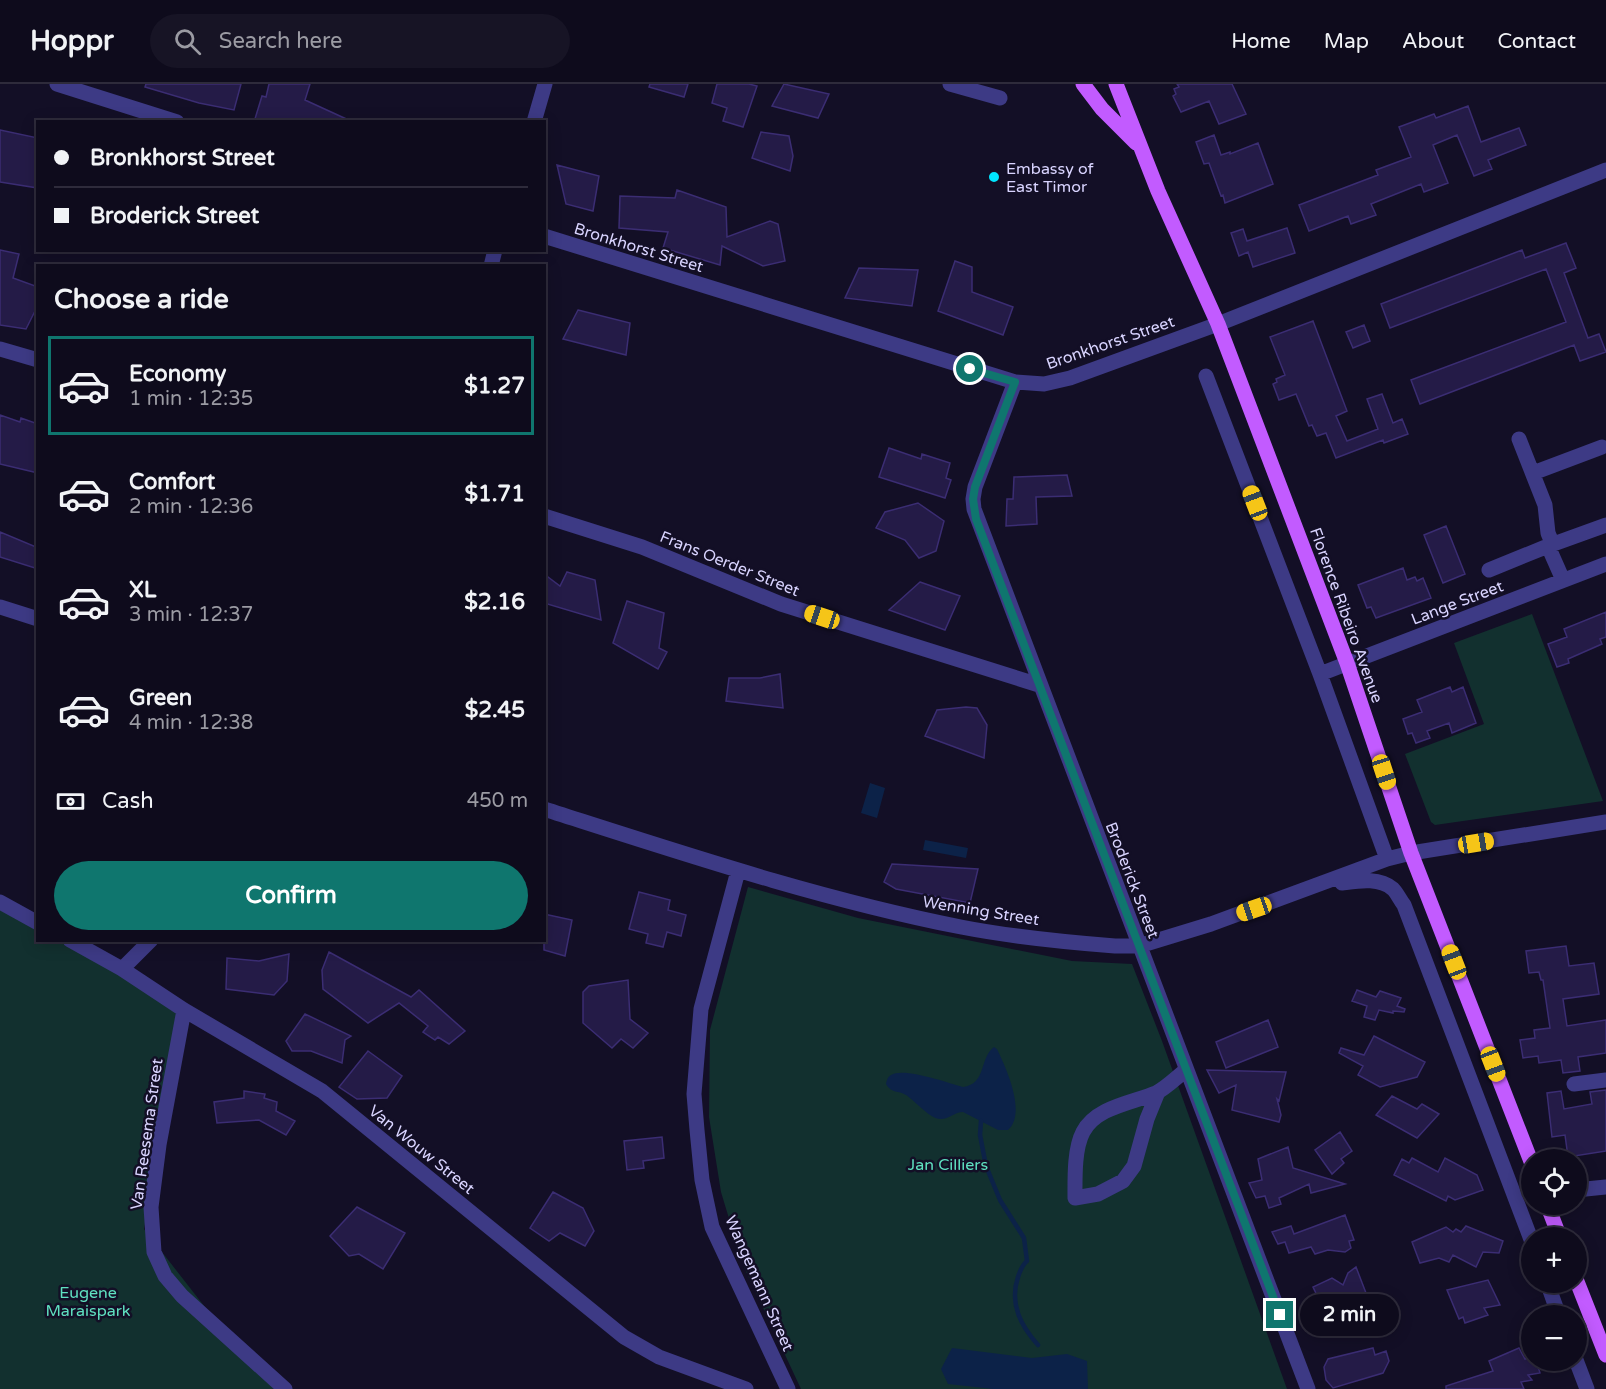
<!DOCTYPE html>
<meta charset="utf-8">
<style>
body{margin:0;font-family:"Varela Round",sans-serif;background:#171425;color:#f1f3f6;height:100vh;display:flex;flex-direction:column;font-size:22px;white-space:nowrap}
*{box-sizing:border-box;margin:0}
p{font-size:20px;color:#9b9ba3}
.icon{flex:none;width:33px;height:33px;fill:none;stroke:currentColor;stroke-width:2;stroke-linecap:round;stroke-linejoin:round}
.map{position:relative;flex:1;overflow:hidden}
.panel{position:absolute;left:36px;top:180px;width:510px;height:678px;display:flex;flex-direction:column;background:#0e0b1c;border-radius:0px;box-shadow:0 3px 15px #0003,0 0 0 2px #2e2b3b}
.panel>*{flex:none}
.hud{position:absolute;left:36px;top:36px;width:510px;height:132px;border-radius:0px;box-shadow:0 3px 15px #0003,0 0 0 2px #2e2b3b;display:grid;align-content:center;height:132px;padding:0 18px;background:#0e0b1c}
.buttons{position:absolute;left:1521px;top:1065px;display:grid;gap:12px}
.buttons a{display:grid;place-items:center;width:66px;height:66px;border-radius:50%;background:#0e0b1c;box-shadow:0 3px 15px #0003,0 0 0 2px #2e2b3b;font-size:30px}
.end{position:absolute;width:27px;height:27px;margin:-14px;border:8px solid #0f766e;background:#fff;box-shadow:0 0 0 3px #fff}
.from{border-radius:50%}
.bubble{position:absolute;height:42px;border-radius:21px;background:#0e0b1c;box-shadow:0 3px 15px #0003,0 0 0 2px #2e2b3b;font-size:20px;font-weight:700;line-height:42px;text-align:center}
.car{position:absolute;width:18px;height:36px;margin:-18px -9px;border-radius:8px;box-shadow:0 0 4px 2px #0007;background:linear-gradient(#f5c518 24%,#345 0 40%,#f5c518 0 76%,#345 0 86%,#f5c518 0)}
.hud b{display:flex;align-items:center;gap:21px;height:57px;font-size:22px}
.hud b+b{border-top:2px solid #2e2b3b}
.hud i{width:15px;height:15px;background:#f1f3f6}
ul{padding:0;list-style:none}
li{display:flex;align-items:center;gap:18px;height:99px;margin:0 12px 9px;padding:0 6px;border:3px solid transparent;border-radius:0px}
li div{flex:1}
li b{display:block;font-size:22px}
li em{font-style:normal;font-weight:700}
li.current{border-color:#0f766e}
li>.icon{width:54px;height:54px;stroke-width:1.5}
h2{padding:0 18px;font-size:27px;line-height:72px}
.pay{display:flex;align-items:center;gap:15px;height:66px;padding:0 18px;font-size:22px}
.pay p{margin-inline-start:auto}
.primary-button{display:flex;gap:12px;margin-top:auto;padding:12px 18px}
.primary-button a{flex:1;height:69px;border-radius:36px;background:#0f766e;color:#fff;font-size:24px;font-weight:700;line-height:69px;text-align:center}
header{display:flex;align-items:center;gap:36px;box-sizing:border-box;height:84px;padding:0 30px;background:#0e0b1c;border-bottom:2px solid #2e2b3b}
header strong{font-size:28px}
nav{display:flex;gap:33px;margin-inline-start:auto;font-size:21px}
.search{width:420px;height:54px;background:#171425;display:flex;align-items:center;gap:15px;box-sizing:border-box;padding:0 21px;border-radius:33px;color:#9b9ba3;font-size:22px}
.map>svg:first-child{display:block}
.green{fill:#12302f}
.water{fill:#0c2248}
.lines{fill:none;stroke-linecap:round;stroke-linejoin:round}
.stream{stroke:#0c2248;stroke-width:4.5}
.building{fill:#241b47;stroke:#3b2d73;stroke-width:1.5}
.minor{stroke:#3d3a85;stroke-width:15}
.major{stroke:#c25bff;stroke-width:15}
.route{stroke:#0f766e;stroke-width:8}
.poi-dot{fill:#00e5ff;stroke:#130f26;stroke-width:2}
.labels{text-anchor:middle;stroke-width:5;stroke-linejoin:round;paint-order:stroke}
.poi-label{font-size:16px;fill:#d9d4ff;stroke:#130f26;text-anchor:start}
.street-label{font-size:16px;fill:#d9d4ff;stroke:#130f26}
.park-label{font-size:16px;fill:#5fe0c0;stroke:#130f26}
</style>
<header>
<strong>Hoppr</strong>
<div class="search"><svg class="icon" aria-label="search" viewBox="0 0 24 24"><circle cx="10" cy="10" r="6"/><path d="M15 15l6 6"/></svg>Search here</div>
<nav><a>Home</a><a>Map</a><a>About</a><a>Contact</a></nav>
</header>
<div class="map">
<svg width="1606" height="1305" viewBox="0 0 1606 1305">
<rect width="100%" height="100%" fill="#130f26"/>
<path class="green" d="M1532,530L1603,717L1435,741L1431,738L1405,670L1484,640L1454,559Z
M748,803L858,834L1072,877L1132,880L1162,957L1287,1305H801L743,1181L721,1108L709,1033L710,946Z
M0,814L37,836L38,856L71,857L183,924L144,1145L251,1282L275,1305H0Z"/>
<path class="water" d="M870,699L885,704L877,734L861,729Z
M925,756L968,764L966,774L923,766Z
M994,963L997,965C1006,984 1027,1029 1008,1046H998L963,1028C955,1028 949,1035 941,1035C931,1036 914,1016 906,1011C898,1006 892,1010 886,1000C887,996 887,994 891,991C904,983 948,999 963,1003C987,1000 979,974 994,963Z
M952,1264L1032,1274L1067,1270L1087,1277L1088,1305H993L948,1300L941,1285Z"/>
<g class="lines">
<path class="stream" d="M981,1037L980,1051L986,1082L1000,1116L1024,1154L1027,1177C1022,1181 1020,1187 1018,1193C1009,1220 1021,1242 1038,1261"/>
</g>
<path class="building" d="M146,0H241L234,26L199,19L145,3Z
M269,0H310L305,16L353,38H254L262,12L266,13Z
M650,0H688L684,13L649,3Z
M717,0H749L757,2L743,43L723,37L727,24L712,19Z
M784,0L829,10L818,34L772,22Z
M1177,0H1232L1246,30L1219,40L1209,17L1181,28L1173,12L1176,10L1174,5L1179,3Z
M1468,22L1481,58L1519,44L1526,61L1488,76L1492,85L1474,92L1457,51L1433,61L1448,99L1424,108L1421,100L1371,120L1376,131L1351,140L1348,132L1309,147L1299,121L1378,91L1376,86L1411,73L1399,43L1434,30L1436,34Z
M0,46L38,54V104L0,98Z
M761,48L789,52L793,72L790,87L752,74Z
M1214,51L1221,71L1230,68V70L1258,59L1273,100L1225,119L1223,111L1221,112L1209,79L1204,80L1196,58Z
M557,81L599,92L593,127L566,120Z
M677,106L726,123L727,153L770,137L778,140L785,177L763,182L722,162L720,181L663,164L668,148L619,144L620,112L675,114Z
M1287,144L1295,169L1253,183L1248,168L1239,172L1231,149L1243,145L1247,157Z
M1566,159L1576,184L1564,189L1588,254L1599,250L1606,268L1580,277L1574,261L1420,320L1411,296L1566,238L1546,185L1390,244L1381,220L1522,166L1525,174Z
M0,166L19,170L13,194L38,203V221L26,245L0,241Z
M955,177L972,183V208L1013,223L1003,251L938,227Z
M859,184L918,186L912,222L845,214Z
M578,226L630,239L626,271L563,255Z
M1313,237L1347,327L1336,332L1347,357L1378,345L1367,315L1382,310L1393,339L1402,335L1408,350L1384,359L1383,356L1336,374L1326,349L1317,352L1312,341L1309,342L1296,310L1279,316L1273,300L1277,298L1276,295L1285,291L1270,253Z
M1364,241L1370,257L1353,264L1346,248Z
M0,331L20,338L21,334L38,340V389L0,380Z
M889,364L921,375L922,370L950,379L946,394L951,396L945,414L879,393Z
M1067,391L1072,412L1036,413L1037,440L1006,442L1007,415H1013L1014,393Z
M918,419L944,437L936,467L919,474L905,456L876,444L885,428Z
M1446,442L1465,490L1443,499L1424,451Z
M0,448L36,463L35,484L0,473Z
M1403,484L1407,496L1415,493L1417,497L1423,494L1431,514L1376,534L1371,523L1367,524L1358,501Z
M567,488L595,496L601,536L544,519V490L560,502Z
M920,498L960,512L945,546L889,526Z
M627,517L664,529L659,564L667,568L658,585L613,559Z
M1606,528V553L1600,555L1602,560L1568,575L1569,579L1557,583L1548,560L1567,553L1564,545Z
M780,590L783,624L726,617L729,594H760Z
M1450,603L1452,608L1463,603L1476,639L1452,649L1449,639L1427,647L1430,654L1416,659L1412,649L1408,650L1403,635L1422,628L1417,616Z
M966,623L977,624L987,641L984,674L925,652L937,626Z
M892,780L978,785L970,819L896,805L884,798Z
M639,808L670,816L668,826L686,831L681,852L667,848L663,863L646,859L648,850L629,845Z
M544,830L572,836L565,872L544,866Z
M1566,862L1569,882L1594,879L1599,910L1563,915L1567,942L1606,936V969L1578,973L1580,987L1563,989L1561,976L1539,979L1538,972L1523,974L1520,956L1535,954L1534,946L1550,944L1543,896H1541L1539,888L1529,889L1526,867Z
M329,868L411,913L419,906L465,947L449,960L438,953L435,956L423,948L428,942L399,919L368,939L323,905L322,886Z
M289,870L287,897L274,911L226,905L227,874L259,877Z
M628,896L630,935L648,949L633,964L621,955L612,964L583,939V908L589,902Z
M1357,906L1376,913L1380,907L1401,914L1397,922L1405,925L1404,928L1393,927V929L1379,926L1375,936L1364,933L1367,922L1352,917Z
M305,930L351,952L345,956L342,979L311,967H292L286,957Z
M1268,936L1278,963L1226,984L1216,958Z
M1374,952L1425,978L1417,993L1380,1003L1358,991L1363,982L1339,969L1341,964L1364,971Z
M368,967L402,992L387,1014L357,1015L339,1003Z
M1207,986L1286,988L1279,1017L1277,1015L1281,1031L1279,1038L1232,1026L1236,1001L1219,1009Z
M1606,1006V1067L1568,1073L1565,1051L1552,1053L1547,1009L1561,1007L1564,1025L1592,1020L1590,1008Z
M244,1007L265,1010L264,1014L277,1018L276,1027L295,1037L286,1051L259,1036L217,1039L214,1018L244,1014Z
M1392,1012L1417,1025L1422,1020L1439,1030L1417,1054L1376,1031Z
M1340,1048L1352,1067L1341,1075L1344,1079L1332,1090L1315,1066Z
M662,1053L664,1074L643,1077L644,1084L627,1086L624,1057Z
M1288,1063L1293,1084L1345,1100L1311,1109L1309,1100L1279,1114L1281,1120L1269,1124L1265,1112L1256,1114L1249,1099L1262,1096L1258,1075Z
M1412,1074L1438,1088L1445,1074L1477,1091L1483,1106L1455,1116L1448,1112L1446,1117L1394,1091L1402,1075L1409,1079Z
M553,1108L583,1124L594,1147L585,1162L560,1149L549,1157L530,1144Z
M357,1123L405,1149L383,1185L359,1170L349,1172L330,1152Z
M1345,1131L1354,1156L1349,1157L1351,1164L1345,1168L1328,1166L1315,1170L1311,1163L1289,1169L1285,1158L1278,1160L1272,1148L1291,1142L1294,1150Z
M1466,1142L1503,1157L1499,1169L1483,1168L1476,1183L1453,1171L1449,1178L1439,1174L1420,1179L1412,1158L1446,1143L1453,1148L1456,1145L1461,1148Z
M1356,1183L1371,1222L1325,1241L1320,1229L1325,1228L1313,1203L1332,1194L1343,1201L1348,1189Z
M1488,1196L1500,1221L1484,1224L1488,1231L1465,1239L1463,1233L1459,1235L1447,1206Z
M1373,1264L1375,1271L1386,1267L1389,1277L1383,1289L1333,1304L1326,1296L1324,1283L1328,1275Z
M1519,1264L1525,1275L1532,1273V1276H1536L1540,1289L1528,1291L1532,1296L1521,1298L1524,1305H1446V1302L1493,1287L1489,1277Z"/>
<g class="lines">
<path class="minor" d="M57,0L177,38
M950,0L1000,14
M534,38L545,0
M544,152L1015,298L1044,300L1070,294L1218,240L1606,86
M491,182L495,166
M0,265L38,276
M1206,292L1320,590L1387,775
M1015,298L975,403L973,415L974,425L1308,1305
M1519,355L1545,421L1548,449L1553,461
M1533,389L1602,363
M544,432L642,463L781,520L1039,601
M1489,486L1548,462
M1563,496L1548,462L1606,441
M0,523L38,535
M1320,590L1606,480
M544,725C682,769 819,815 961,843C1012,853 1064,858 1115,862H1139L1211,840L1387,775L1411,769L1606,738
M738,787L701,925L694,1010L697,1046L702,1096L712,1143L788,1305
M1342,799C1358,797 1379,793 1393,805C1397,809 1400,816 1404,821L1532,1158
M0,818L38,839
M70,856L122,885L184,926L322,1007L624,1253L659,1273L746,1305
M122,885L151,856
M184,926L159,1061L151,1123L154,1168L165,1192L182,1212L285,1305
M1574,1000L1606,996
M1158,1008L1147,1035L1134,1082L1123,1097L1098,1110L1075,1114C1075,1095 1074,1065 1083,1048C1096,1023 1132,1019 1156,1009C1166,1004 1177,993 1186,986
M1576,1106L1606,1103
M1547,1198L1559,1232
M1576,1276L1587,1305"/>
<path class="major" d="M1083,0L1102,25L1136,59
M1116,0L1158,107L1218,240L1347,579L1411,769L1532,1080
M1547,1120L1560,1154
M1576,1195L1606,1271"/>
</g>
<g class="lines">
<path class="route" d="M970,285L1015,298L975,403L973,415L976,435L1280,1231"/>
</g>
<circle class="poi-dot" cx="994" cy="93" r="6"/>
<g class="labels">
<g class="poi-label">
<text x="1006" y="90">Embassy of<tspan x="1006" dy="18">East Timor</tspan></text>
</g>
<g class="street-label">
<text transform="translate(639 163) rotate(17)" y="6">Bronkhorst Street</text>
<text transform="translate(1110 258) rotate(-19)" y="6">Bronkhorst Street</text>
<text transform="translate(730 479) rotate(22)" y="6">Frans Oerder Street</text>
<text transform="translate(1457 518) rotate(-21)" y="6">Lange Street</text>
<text transform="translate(1347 531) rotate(70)" y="6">Florence Ribeiro Avenue</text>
<text transform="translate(1133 796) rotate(69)" y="6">Broderick Street</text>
<text transform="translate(981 826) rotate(9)" y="6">Wenning Street</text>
<text transform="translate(146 1050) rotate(-82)" y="6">Van Reesema Street</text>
<text transform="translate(422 1065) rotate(39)" y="6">Van Wouw Street</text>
<text transform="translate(760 1199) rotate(66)" y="6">Wangemann Street</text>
</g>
<g class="park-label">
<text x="948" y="1086">Jan Cilliers</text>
<text x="88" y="1214">Eugene<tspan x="88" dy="18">Maraispark</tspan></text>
</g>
</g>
</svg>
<div class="buttons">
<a><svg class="icon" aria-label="locate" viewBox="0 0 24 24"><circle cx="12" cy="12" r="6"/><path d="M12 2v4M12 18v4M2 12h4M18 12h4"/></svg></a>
<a>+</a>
<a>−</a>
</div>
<i class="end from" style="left:970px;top:285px"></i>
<i class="end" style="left:1280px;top:1231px"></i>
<div class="bubble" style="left:1300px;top:1210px;width:99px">2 min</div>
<i class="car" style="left:1255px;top:419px;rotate:339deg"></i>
<i class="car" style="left:822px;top:533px;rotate:288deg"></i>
<i class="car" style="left:1384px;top:688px;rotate:162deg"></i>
<i class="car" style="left:1476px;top:759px;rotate:81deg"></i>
<i class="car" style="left:1254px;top:825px;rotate:251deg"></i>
<i class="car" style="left:1454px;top:878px;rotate:339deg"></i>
<i class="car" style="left:1493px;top:980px;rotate:159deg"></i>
<div class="hud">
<b><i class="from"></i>Bronkhorst Street</b>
<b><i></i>Broderick Street</b>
</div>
<section class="panel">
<h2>Choose a ride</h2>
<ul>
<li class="current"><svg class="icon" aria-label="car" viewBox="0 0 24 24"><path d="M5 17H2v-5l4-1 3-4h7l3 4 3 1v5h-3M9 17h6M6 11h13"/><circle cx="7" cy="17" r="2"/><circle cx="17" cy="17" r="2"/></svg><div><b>Economy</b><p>1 min · 12:35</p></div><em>$1.27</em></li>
<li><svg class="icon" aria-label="car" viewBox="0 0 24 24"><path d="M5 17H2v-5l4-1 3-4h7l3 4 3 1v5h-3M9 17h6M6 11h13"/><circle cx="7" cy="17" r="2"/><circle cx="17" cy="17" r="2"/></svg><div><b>Comfort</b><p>2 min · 12:36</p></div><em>$1.71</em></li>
<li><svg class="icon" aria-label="car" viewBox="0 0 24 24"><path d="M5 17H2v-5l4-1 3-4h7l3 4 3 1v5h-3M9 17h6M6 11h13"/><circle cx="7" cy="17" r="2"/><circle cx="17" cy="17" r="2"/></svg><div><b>XL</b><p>3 min · 12:37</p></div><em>$2.16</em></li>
<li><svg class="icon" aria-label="car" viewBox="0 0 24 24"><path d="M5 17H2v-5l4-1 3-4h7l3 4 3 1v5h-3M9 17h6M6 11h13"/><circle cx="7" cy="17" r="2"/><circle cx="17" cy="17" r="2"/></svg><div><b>Green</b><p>4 min · 12:38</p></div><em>$2.45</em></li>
</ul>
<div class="pay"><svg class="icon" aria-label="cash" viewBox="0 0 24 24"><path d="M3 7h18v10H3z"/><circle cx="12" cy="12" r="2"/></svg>Cash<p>450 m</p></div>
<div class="primary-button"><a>Confirm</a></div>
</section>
</div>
